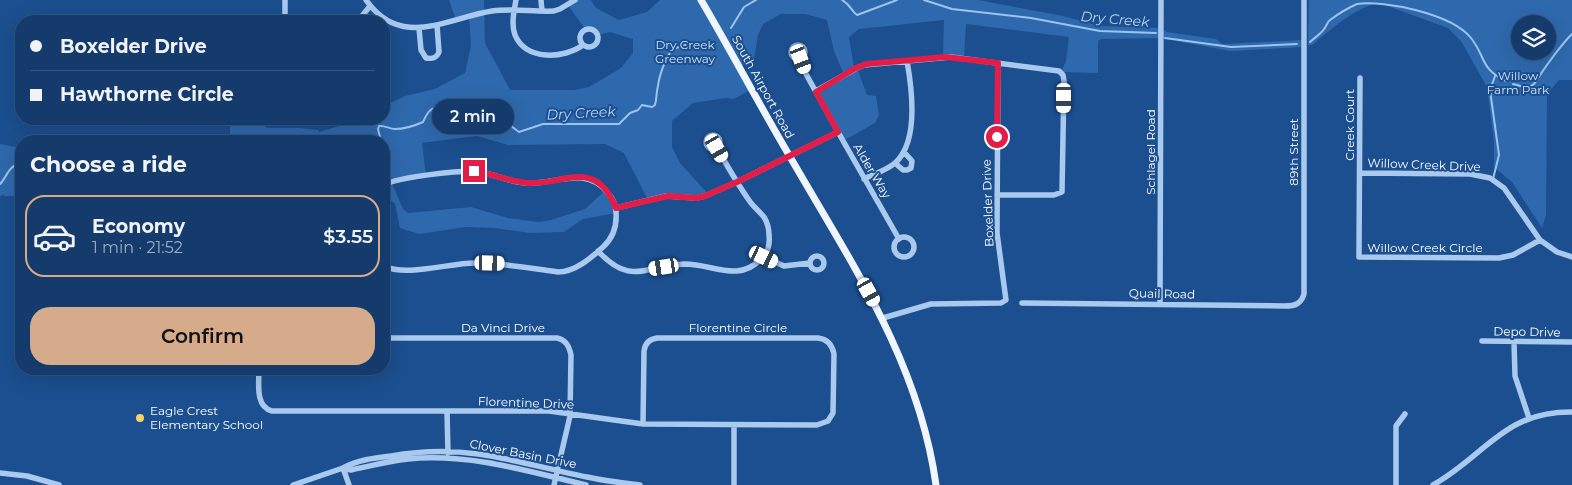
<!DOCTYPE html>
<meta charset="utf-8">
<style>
body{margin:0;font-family:Montserrat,sans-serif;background:#1d4271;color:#f1f3f6;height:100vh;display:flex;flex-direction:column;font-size:19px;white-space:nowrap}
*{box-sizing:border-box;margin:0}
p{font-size:16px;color:#9dadc1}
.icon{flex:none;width:28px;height:28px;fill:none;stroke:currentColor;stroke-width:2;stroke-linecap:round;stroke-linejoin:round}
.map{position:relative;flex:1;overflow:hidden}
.side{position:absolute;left:15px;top:135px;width:375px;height:240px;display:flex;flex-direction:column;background:#143b6b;border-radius:20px;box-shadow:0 5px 20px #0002,0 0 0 1px #33557e}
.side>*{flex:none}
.hud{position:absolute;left:15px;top:15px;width:375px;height:110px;border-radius:20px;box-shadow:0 5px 20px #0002,0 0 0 1px #33557e;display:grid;align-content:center;height:110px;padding:0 15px;background:#143b6b}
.tools{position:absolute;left:1511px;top:15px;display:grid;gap:10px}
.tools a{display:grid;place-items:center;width:45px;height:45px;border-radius:50%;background:#143b6b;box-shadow:0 5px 20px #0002,0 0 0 1px #33557e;font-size:25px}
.end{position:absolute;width:22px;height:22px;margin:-11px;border:6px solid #e11d48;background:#fff;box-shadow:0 0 0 2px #fff}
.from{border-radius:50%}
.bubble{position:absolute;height:35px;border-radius:18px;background:#143b6b;box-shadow:0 5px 20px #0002,0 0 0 1px #33557e;font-size:16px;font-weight:600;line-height:35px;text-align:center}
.car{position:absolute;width:15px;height:30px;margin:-15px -8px;border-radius:6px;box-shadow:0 0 4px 1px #0007;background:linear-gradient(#fff 24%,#345 0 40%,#fff 0 76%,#345 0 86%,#fff 0)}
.hud b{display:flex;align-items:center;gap:18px;height:48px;font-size:19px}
.hud b+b{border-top:1px solid #33557e}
.hud i{width:12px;height:12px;background:#f1f3f6}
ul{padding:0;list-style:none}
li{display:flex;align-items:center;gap:15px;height:82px;margin:0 10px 8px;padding:0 5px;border:2px solid #33557e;border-radius:20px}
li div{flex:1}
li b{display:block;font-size:19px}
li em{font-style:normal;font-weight:600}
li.current{border-color:#d6ab8b}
li>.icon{width:45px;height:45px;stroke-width:1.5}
h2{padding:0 15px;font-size:22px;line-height:60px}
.button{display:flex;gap:10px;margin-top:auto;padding:10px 15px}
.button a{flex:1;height:58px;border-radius:20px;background:#d6ab8b;color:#111;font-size:20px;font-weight:600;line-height:58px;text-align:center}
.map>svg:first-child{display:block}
.green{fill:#2e69ad;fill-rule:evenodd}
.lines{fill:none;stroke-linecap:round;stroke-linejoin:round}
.stream{stroke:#9cc4f0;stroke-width:2}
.minor{stroke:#a9c9ee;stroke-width:5.5}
.major{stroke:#f0f6ff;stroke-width:7}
.route{stroke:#e11d48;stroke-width:6}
.poi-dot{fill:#ffd166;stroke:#1b4f8f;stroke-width:2}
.labels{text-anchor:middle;stroke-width:4;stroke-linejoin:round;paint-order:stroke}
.park-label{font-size:12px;fill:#cfe3fa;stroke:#1b4f8f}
.street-label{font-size:12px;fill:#fff;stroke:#1b4f8f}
.poi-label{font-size:12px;fill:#fff;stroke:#1b4f8f;text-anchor:start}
.water-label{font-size:14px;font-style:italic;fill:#b5d3f5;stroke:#1b4f8f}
</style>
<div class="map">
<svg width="1572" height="485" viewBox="0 0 1572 485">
<rect width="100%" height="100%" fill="#1b4f8f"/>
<path class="green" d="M449,0H484L485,43L510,90H574L589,87L621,68L633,53V39L610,32L598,35L593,29H585L568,5L575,0H591L596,8L619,20L647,12L660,0H978L1063,16L1100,26L1161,28L1167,32L1216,39L1222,44L1304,40V47L1230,51L1161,38L1101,39L1098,41V73L1061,72L1066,61L1069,37L966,24L964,58L943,57L944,20L859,29L849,37L854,68H857L867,95L876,96L879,115L875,123L843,141L816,91L844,75L834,51L827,20L805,14H781L763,24L758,35L754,59L739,67L752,89L734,99L726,98L693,103L672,121V147L680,163L709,195L702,197L668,196L648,200L624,153L605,144L508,145L477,136L422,143L426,176L391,181L403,209L408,213L471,207L508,218L538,222L551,220L585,209L606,190L616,213L583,219L564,232L530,233L495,228L466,227L419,234L400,228L395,204L384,194V141H230V119H263V124L267,128H299L318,130L319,132L340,126L351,119H384V105L388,104L405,96L435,89L465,73L471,46L469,16L456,20Z
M1309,0H1572V80H1559L1547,94L1546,215L1542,228L1512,182L1494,167V141L1487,87L1461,41L1448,28L1382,4C1362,1 1328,32 1312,45H1308ZM1520,24H1548V51H1520Z
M0,144L21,148V198L16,196H5L4,195L0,196Z"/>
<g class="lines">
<path class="stream" d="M842,0C851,5 851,11 857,15L897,0
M924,0L952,9L1031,18L1100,31L1156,33
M731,28L744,7L756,0
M1165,38L1231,47L1297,44
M1310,42C1314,38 1321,34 1324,29C1327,26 1327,22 1330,20C1338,14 1348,8 1357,4C1385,0 1452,14 1471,38C1486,57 1480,69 1506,81
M1513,84C1520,86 1528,89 1534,84C1546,66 1557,49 1572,34
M381,141L378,129L379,126C385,125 389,129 395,129C405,129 414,126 423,122C435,95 438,116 453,121L469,111H476L488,119L503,120L519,132L543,124H619L630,113L638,110L642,105L652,107L655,105C657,98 656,93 658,86C659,76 666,56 673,49L691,43L706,46L711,45
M1493,179L1499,155L1490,90L1495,76
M0,184C7,177 9,164 21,164"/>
<path class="minor" d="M366,0C401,50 447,18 492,11C513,8 533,12 554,11L560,9L575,0
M516,0C514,11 511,24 515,35C526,61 564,59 583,45
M541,0L542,11
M285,21V0
M358,21L370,6
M419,28L421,50L426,58C431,59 437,58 439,52L437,25
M580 38a9 9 0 1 1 18 0a9 9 0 1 1-18 0Z
M791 52a7 7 0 1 1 14 0a7 7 0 1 1-14 0Z
M801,59L806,74L838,132L899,239
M1360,78L1359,257L1499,258L1513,255L1540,240
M816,91L855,69L864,65L951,57L1059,71L1063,75L1064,81L1062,192L1054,195H997
M706 142a7 7 0 1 1 14 0a7 7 0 1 1-14 0Z
M895,163L903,170H907L911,168L912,161L904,152
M1360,173L1470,174L1490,178L1504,188L1540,240L1557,252L1572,257
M864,179C874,174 887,170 895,163C919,142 912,89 907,61
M384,185C398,177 465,169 481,172C496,175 510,182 525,183C553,186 585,164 607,192C612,197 616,205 616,212C617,225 613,238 603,247C591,258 575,272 558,272C530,268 503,263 475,263C449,263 406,277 384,266
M616,208L666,196L696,198L705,196L737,182L838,132
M894 247a10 10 0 1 1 20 0a10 10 0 1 1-20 0Z
M598,251C631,287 646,265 685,264C713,264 738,283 761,259C768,253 770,244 769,235C769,229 767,222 764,217C760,212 755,208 751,203C738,185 728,167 717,148
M810 263a7 7 0 1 1 14 0a7 7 0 1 1-14 0Z
M764,257L784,266L810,263
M1022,303L1285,306C1295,306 1301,304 1304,294V0
M1160,304L1161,0
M883,318L931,304L1001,303L1006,300L997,233L998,63
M384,338H557C566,340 569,346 571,355L570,416L554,485
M1482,341L1572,342
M1514,342L1515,376L1529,418
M259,369C259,383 255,407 272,411H549L643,424L817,425L828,421L833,413L834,354C832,344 827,339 818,338H657C650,339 645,343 644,351L643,424
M447,411L448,453
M734,425V485
M343,468L351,470C370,466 389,461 408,459C468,453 528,471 586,485
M343,468L349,485
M0,473L27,476L59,485
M293,485L343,468C357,460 374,458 391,456C419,451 449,450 478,454C515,459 551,470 587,477C605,481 622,483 640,485
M1396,485V426L1405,414
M1433,485C1485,456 1504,411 1572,412"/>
<path class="major" d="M701,0C731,51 759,104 789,155C850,261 919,361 936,485"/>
</g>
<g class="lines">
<path class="route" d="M474,171C492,173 509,182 527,183C565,185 595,157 616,208L668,196L696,198L705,196L737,182L838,132L816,92L854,69L866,64L945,57L998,63L997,137"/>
</g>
<circle class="poi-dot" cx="140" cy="418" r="5"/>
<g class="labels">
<g class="park-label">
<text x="685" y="49">Dry Creek<tspan x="685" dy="14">Greenway</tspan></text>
<text x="1518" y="80">Willow<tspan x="1518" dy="14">Farm Park</tspan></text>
</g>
<g class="street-label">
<text transform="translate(763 87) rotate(61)" y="4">South Airport Road</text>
<text transform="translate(1350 125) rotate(-90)" y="4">Creek Court</text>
<text transform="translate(1151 152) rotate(-90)" y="4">Schlagel Road</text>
<text transform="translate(1294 152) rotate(-90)" y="4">89th Street</text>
<text transform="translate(1424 165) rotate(2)" y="4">Willow Creek Drive</text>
<text transform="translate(872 171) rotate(59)" y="4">Alder Way</text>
<text transform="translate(988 203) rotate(-92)" y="4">Boxelder Drive</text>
<text x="1425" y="252">Willow Creek Circle</text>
<text transform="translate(1162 294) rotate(1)" y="4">Quail Road</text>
<text x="503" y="332">Da Vinci Drive</text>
<text x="738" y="332">Florentine Circle</text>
<text transform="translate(1527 332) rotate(1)" y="4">Depo Drive</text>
<text transform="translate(526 403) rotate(2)" y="4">Florentine Drive</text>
<text transform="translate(523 454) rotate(11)" y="4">Clover Basin Drive</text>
</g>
<g class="poi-label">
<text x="150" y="415">Eagle Crest<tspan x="150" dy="14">Elementary School</tspan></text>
</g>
<g class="water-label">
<text transform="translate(1115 19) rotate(5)" y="5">Dry Creek</text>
<text transform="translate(581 113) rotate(-3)" y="5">Dry Creek</text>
</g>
</g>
</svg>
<div class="tools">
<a><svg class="icon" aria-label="layers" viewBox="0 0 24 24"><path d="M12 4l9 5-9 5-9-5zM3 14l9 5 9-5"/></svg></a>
</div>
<i class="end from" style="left:997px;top:137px"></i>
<i class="end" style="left:474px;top:171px"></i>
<div class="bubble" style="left:432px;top:99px;width:82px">2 min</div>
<i class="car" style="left:801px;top:59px;rotate:159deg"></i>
<i class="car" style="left:1064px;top:98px;rotate:180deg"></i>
<i class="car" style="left:717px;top:148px;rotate:150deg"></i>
<i class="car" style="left:764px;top:257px;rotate:116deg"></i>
<i class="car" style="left:490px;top:263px;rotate:91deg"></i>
<i class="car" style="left:664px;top:267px;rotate:261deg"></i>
<i class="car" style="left:869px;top:292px;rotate:151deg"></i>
<div class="hud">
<b><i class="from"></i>Boxelder Drive</b>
<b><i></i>Hawthorne Circle</b>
</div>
<section class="side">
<h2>Choose a ride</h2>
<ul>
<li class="current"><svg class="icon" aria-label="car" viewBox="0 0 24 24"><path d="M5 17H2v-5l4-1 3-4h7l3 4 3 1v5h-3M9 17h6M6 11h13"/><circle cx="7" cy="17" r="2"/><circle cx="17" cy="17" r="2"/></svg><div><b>Economy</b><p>1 min · 21:52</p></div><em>$3.55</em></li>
</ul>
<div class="button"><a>Confirm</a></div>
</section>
</div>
